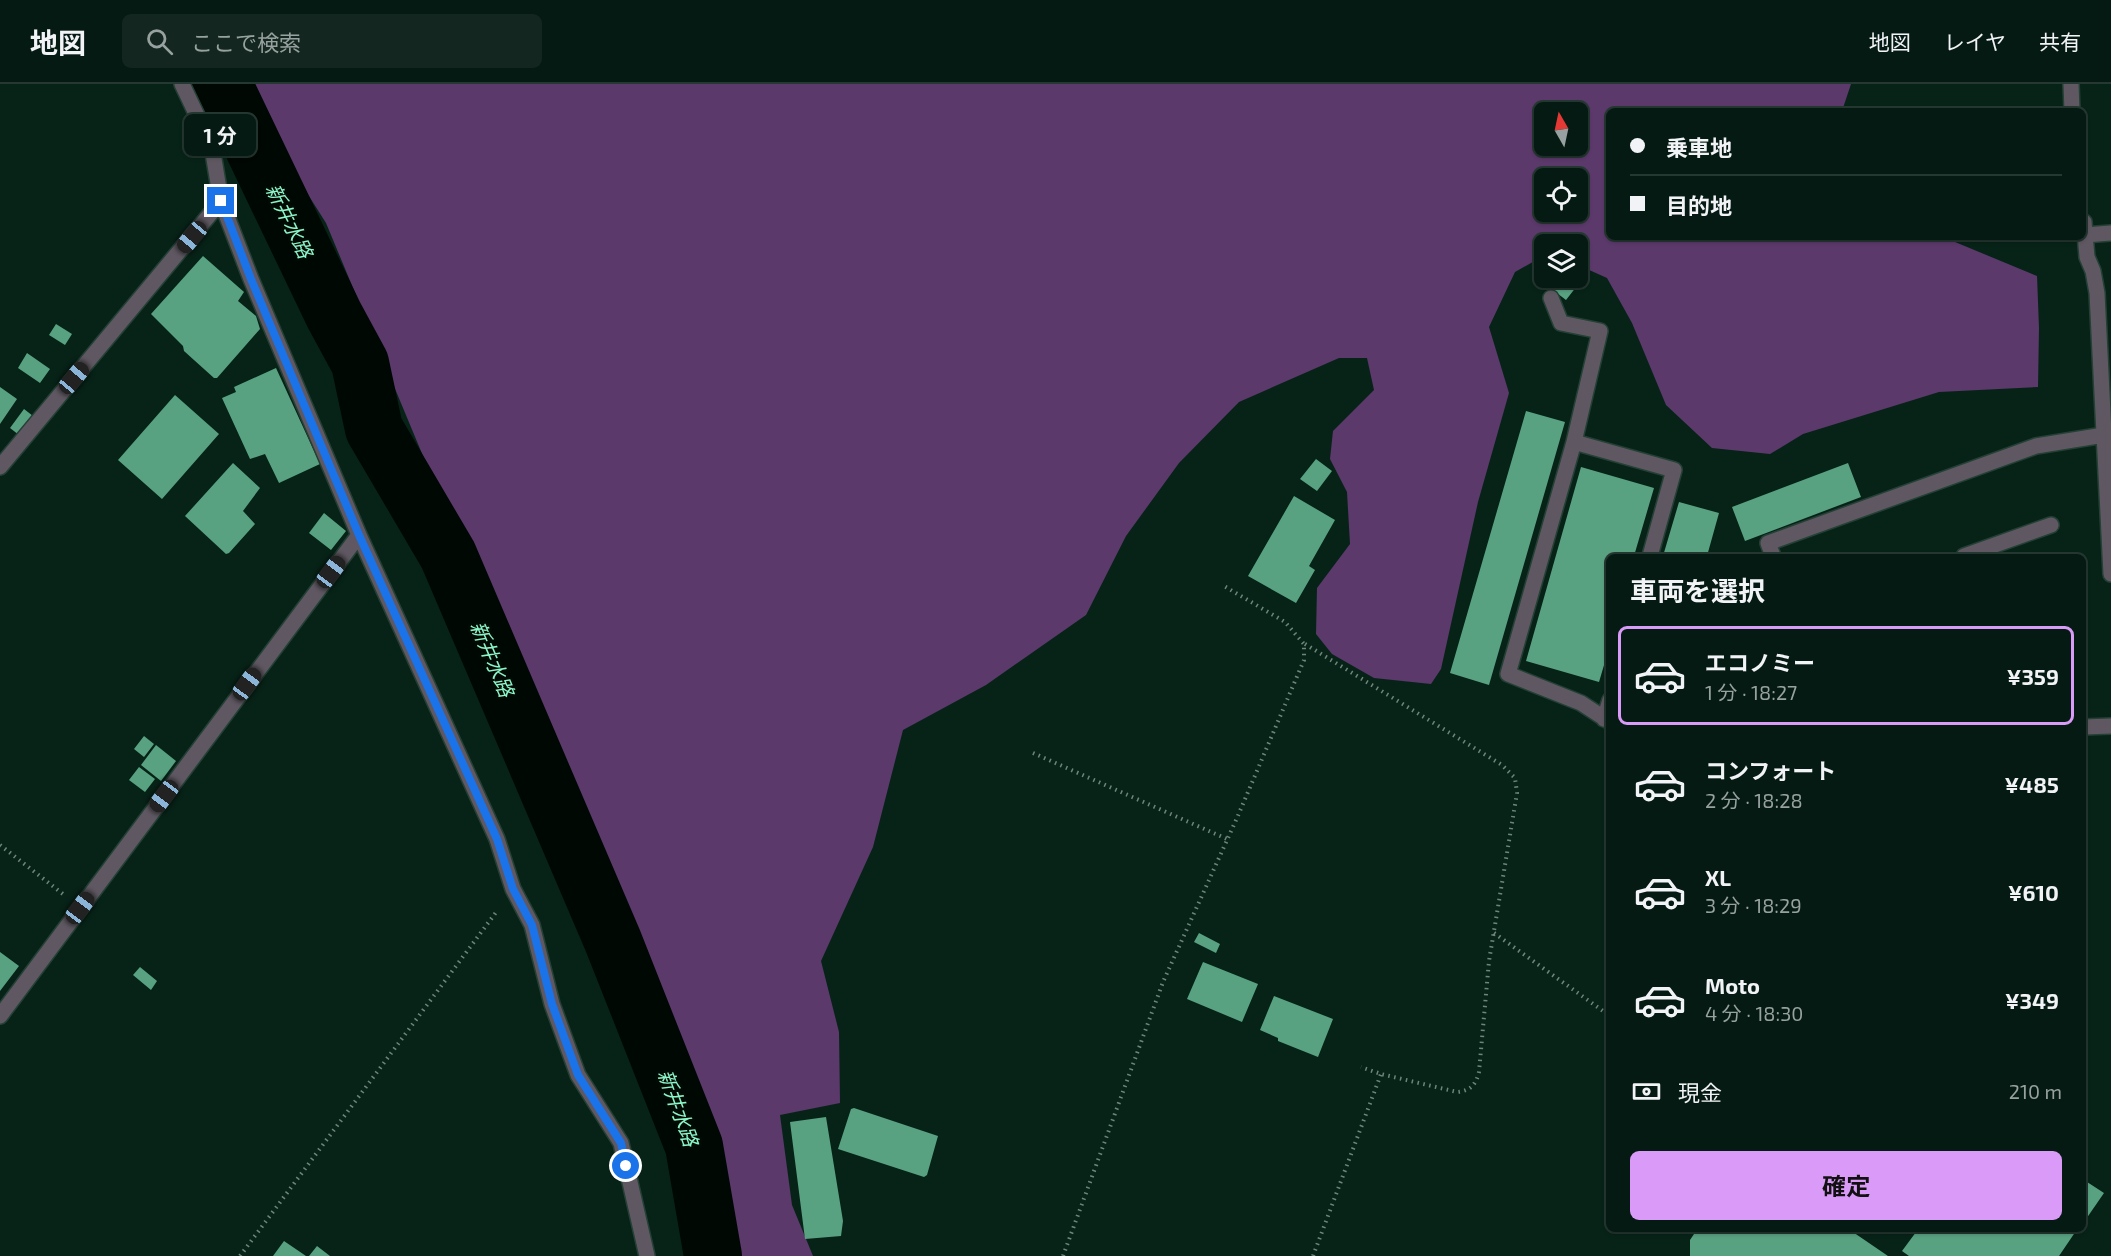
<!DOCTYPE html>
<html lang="ja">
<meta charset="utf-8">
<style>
body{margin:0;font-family:"Exo 2","Noto Sans JP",sans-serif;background:#132720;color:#f1f3f6;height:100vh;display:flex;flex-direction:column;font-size:22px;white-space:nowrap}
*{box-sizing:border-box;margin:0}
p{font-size:20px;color:#97a19f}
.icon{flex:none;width:33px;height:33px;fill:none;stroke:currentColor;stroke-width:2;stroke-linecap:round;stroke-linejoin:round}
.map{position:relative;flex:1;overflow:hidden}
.details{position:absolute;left:1606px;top:470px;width:480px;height:678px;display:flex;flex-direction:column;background:#051a12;border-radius:9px;box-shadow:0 2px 4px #0004,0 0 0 2px #263832}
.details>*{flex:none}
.hud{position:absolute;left:1606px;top:24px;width:480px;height:132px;border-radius:9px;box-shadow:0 2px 4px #0004,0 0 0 2px #263832;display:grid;align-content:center;height:132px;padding:0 24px;background:#051a12}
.needle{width:39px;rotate:351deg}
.buttons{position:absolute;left:1534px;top:18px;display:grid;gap:12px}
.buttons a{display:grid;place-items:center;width:54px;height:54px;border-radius:9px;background:#051a12;box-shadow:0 2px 4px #0004,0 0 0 2px #263832;font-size:30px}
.end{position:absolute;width:27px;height:27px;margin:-14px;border:8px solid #1a73e8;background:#fff;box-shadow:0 0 0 3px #fff}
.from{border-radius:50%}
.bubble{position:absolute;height:42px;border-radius:9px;background:#051a12;box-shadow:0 2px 4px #0004,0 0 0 2px #263832;font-size:20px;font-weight:700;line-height:42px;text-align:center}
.car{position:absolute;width:18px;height:36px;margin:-18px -9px;border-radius:8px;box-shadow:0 0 4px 2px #0007;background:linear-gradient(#222 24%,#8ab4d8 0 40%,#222 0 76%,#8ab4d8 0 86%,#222 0)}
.hud b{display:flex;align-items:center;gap:21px;height:57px;font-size:22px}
.hud b+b{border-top:2px solid #263832}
.hud i{width:15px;height:15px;background:#f1f3f6}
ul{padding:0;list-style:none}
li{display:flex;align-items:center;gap:18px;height:99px;margin:0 12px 9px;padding:0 12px;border:3px solid transparent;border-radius:9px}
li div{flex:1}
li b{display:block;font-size:22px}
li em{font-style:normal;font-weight:700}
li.on{border-color:#d99af8}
li>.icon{width:54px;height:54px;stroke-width:1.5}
h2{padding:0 24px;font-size:27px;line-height:72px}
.pay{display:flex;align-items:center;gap:15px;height:66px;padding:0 24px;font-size:22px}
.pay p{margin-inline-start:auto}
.cta{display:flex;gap:12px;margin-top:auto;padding:12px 24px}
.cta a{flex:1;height:69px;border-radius:9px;background:#d99af8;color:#111;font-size:24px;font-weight:700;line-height:69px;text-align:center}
header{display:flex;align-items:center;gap:36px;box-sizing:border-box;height:84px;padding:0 30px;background:#051a12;border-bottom:2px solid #263832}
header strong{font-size:28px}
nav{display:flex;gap:33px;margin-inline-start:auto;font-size:21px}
.search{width:420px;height:54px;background:#132720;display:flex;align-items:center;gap:15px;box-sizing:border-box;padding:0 21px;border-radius:9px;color:#97a19f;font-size:22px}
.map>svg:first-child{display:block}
.forest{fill:#5b396b;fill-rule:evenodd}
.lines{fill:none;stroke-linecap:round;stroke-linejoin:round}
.river{stroke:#000803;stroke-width:58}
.building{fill:#58a282}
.service-casing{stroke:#254035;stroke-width:18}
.minor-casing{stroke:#254035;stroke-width:18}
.tertiary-casing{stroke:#254035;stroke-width:18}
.path{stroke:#6f857b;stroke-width:4;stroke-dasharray:1.5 4.5;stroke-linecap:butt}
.service{stroke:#5f5862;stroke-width:15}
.minor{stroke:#5f5862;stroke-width:15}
.tertiary{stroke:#5f5862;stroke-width:15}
.route{stroke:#1a73e8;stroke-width:8}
.labels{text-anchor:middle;stroke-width:6;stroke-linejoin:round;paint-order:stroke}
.water-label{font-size:20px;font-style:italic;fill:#8cf6c7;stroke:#020a05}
</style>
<header>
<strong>地図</strong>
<div class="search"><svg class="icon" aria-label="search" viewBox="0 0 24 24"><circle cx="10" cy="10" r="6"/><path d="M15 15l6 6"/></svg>ここで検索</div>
<nav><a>地図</a><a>レイヤ</a><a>共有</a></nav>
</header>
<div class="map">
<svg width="2111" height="1172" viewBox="0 0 2111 1172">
<rect width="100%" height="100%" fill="#072318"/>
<path class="forest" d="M238,0H1851L1842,27H1610V153H1943L2037,192L2039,244L2038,303L1939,308L1803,350L1770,370L1712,364L1666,321L1632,239L1607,194L1578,181V160H1545V171L1515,188L1489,243L1509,309L1478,418L1441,585L1431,600L1374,594L1332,570L1316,550L1317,504L1350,460L1347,408L1330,375L1333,347L1374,306L1367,274H1339L1239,318L1179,379L1126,452L1086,531L986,601L903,646L873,763L821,877L839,948L840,1019L780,1031L792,1121L813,1172H690L658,993L588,830L523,617L453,503L428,384L326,139ZM1545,28H1578V62H1545ZM1545,94H1578V128H1545Z"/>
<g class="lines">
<path class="river" d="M221,0L229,12L334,231L360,279L374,345L448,471L613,857L694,1062L713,1172"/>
</g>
<path class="building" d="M203,172L244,208L238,217L256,232L260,245L217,294H214L184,267L183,262L151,230Z
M1545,173V194H1573L1580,198L1566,216L1532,190Z
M56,240L72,250L65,261L49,251Z
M27,269L50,285L40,299L18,284Z
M276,284L320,380L279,399L265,370L250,375L222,314L236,308L234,303Z
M0,303L17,315L0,340Z
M175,311L219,350L162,415L118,376Z
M24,325L33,332L19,351L10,344Z
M1526,327L1565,338L1489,601L1450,589Z
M1316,375L1332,387L1317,407L1300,395Z
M233,379L260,404L243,427L255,440L229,469L226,470L185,432Z
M1848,379L1861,413L1745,457L1732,423Z
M1581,383L1654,404L1634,472H1610V561L1599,598L1526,577Z
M1294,412L1335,436L1309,482L1315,486L1296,519L1248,492Z
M1679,418L1719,429L1707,472H1663Z
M324,429L346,447L331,466L309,449Z
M144,652L154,660L144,673L134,665Z
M156,661L176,677L161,697L141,681Z
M139,683L155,695L145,708L129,696Z
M1199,849L1220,860L1216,869L1194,858Z
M0,868L19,882L0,907Z
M1203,878L1258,900L1242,938L1187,915Z
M140,883L157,897L151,906L133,891Z
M1274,912L1333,935L1318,973L1278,957V954L1260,946Z
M854,1024L938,1052L927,1091L924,1093L838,1065L851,1025Z
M826,1033L843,1137L841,1152L805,1155L790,1038Z
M2084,1096L2104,1109L2084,1138Z
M1698,1144H1847L1888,1172H1690V1156Z
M1919,1144H2078L2059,1172H1909L1902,1167Z
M284,1157L306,1172H273Z
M317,1162L330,1172H309Z"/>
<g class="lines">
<g class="service-casing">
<path id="service" d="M1551,214L1561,239L1600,247L1574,358
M1773,472L1768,459L2036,362L2104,351
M1964,472L2051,441
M1604,635L1610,616
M1610,638L1581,619L1508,590L1574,358L1674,386L1650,472
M2084,643L2111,642"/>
</g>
<g class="minor-casing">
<path id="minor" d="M182,0L212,63L221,117L251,195L359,451L497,755L513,805L532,841L552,920L578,991L621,1059L647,1172
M2085,151L2111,149
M0,383L221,117
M0,932L359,451"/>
</g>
<g class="tertiary-casing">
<path id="tertiary" d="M2071,0L2072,27
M2084,138L2087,173L2093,187L2097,209L2111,490"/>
</g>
<path class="path" d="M1305,560L1502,681L1515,694L1517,709L1489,877L1479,988C1476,1000 1471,1007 1457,1008L1381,990L1361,983
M1033,669L1227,755
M0,761L63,810
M1494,849L1610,932
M240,1172L497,827
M1063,1172L1163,898L1237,734L1304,576V560L1285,538L1224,502
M1313,1172L1381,990"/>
<use href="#service" class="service"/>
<use href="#minor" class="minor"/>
<use href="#tertiary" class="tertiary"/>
</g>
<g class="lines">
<path class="route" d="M221,117L251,195L359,451L497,755L513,805L532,841L552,920L578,991L621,1059L626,1082"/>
</g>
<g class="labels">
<g class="water-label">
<text transform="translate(289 137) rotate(64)" y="7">新井水路</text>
<text transform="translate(492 575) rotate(67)" y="7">新井水路</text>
<text transform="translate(678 1024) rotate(70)" y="7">新井水路</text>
</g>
</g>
</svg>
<div class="buttons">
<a><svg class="needle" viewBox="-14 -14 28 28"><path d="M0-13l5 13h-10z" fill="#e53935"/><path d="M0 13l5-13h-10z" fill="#97a19f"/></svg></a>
<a><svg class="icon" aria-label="locate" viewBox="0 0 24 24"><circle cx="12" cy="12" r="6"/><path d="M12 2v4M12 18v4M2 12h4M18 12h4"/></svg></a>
<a><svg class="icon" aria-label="layers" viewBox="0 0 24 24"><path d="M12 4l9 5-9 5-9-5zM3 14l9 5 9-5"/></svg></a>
</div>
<i class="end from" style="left:626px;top:1082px"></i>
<i class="end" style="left:221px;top:117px"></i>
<div class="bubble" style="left:184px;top:30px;width:72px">1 分</div>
<i class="car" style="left:192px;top:153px;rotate:220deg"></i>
<i class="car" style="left:74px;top:294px;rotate:40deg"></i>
<i class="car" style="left:331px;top:488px;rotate:37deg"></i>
<i class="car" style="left:247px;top:600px;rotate:36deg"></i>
<i class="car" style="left:164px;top:712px;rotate:217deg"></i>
<i class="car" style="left:80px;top:824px;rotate:37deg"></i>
<div class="hud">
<b><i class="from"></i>乗車地</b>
<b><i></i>目的地</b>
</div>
<section class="details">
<h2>車両を選択</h2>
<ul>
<li class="on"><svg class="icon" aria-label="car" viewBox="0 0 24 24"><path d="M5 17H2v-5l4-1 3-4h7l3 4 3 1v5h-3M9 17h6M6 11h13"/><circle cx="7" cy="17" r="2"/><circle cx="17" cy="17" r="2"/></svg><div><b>エコノミー</b><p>1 分 · 18:27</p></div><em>¥359</em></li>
<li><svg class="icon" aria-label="car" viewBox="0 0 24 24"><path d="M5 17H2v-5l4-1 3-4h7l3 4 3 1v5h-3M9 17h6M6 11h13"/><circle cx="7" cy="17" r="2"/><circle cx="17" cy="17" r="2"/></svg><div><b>コンフォート</b><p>2 分 · 18:28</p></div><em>¥485</em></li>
<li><svg class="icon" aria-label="car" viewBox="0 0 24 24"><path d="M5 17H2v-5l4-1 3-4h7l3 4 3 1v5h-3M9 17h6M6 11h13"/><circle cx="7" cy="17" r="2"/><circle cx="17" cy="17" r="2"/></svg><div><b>XL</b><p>3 分 · 18:29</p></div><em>¥610</em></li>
<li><svg class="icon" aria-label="car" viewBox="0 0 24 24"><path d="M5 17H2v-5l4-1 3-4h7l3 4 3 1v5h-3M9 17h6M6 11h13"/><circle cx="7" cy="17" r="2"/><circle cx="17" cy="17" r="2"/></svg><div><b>Moto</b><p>4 分 · 18:30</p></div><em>¥349</em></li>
</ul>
<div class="pay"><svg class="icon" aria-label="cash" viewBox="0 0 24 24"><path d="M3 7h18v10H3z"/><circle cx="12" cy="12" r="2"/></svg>現金<p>210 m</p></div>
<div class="cta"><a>確定</a></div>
</section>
</div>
